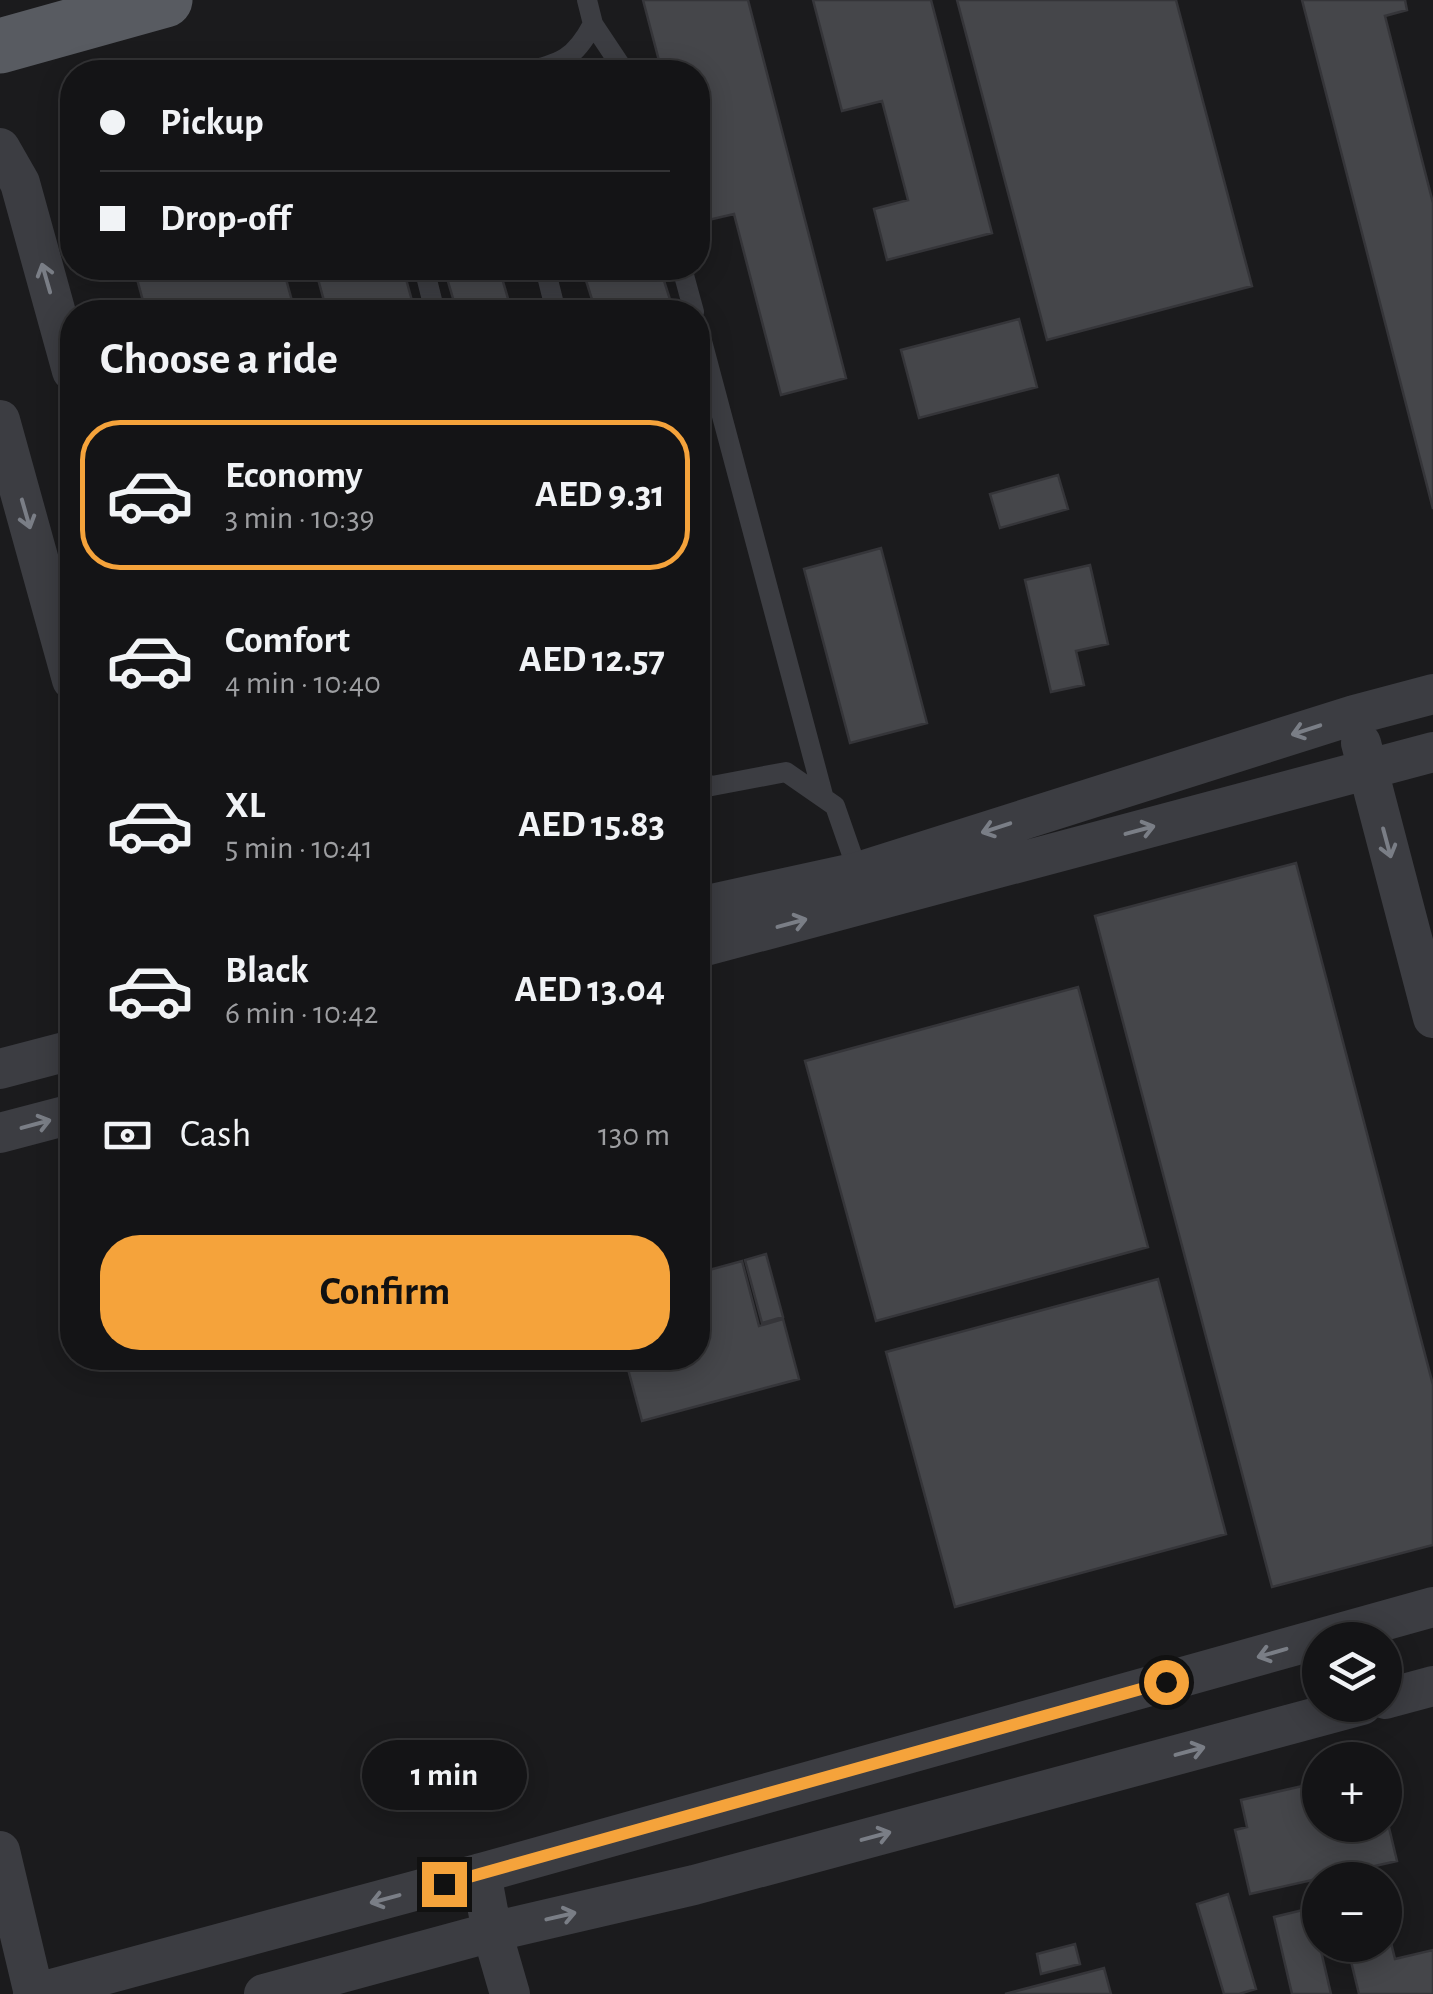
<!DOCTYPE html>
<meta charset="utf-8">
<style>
body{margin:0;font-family:"Alegreya Sans",sans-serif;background:#212123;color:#f1f3f6;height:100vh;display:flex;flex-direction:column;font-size:38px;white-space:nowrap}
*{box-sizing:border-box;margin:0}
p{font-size:32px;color:#9d9ea1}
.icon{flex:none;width:55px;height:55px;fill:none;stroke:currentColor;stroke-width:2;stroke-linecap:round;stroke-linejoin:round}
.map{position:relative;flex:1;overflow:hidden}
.side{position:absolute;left:60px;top:300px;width:650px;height:1070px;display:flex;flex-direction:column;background:#141416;border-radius:40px;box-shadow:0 5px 25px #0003,0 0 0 2px #333335}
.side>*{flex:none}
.hud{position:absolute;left:60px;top:60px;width:650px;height:220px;border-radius:40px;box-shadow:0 5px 25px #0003,0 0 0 2px #333335;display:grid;align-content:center;height:220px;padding:0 40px;background:#141416}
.fabs{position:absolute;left:1302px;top:1622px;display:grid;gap:20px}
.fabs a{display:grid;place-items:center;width:100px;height:100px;border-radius:50%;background:#141416;box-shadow:0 5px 25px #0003,0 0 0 2px #333335;font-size:50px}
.end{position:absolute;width:45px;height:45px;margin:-22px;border:12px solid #f5a33b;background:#111;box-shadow:0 0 0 5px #111}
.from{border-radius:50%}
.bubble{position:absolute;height:70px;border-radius:35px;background:#141416;box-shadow:0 5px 25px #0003,0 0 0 2px #333335;font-size:32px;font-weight:600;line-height:70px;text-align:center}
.hud b{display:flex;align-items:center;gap:35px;height:95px;font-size:38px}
.hud b+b{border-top:2px solid #333335}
.hud i{width:25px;height:25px;background:#f1f3f6}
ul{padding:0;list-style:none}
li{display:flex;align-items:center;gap:30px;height:150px;margin:0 20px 15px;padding:0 20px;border:5px solid transparent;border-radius:40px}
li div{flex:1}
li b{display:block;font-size:38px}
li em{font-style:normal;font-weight:600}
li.current{border-color:#f5a33b}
li>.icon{width:90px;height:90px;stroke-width:1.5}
h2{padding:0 40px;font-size:45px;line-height:120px}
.pay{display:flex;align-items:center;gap:25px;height:110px;padding:0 40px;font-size:38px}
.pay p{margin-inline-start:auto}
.button{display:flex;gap:20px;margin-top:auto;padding:20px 40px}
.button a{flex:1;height:115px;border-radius:40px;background:#f5a33b;color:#111;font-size:40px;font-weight:600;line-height:115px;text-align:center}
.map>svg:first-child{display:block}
.building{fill:#45464a;stroke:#353539;stroke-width:2.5}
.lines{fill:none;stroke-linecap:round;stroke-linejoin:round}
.service{stroke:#3c3d42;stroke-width:20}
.minor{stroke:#3c3d42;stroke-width:40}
.primary{stroke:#585b61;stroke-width:55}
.oneway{stroke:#7a7e86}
.route{stroke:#f5a33b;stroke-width:12}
</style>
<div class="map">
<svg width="1433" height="1994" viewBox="0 0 1433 1994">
<rect width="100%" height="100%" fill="#1b1b1d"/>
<path class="building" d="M643,0H748L846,378L781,395L734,214L700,222L698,211V72H662Z
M813,0H931L992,233L887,260L874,209L908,200L882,101L842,111Z
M957,0H1176L1252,286L1047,340Z
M1302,0H1405L1407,10L1385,16L1433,203V509Z
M349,64L351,72H319Z
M134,268H283L295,312H146Z
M315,268H403L414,308L397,312H327Z
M444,268H499L512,312H457Z
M582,268H660L674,312H596Z
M1019,319L1037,387L919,418L901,350Z
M1058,475L1068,509L1000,528L990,494Z
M881,548L927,723L850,743L804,569Z
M1090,565L1108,644L1076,651L1084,685L1051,692L1025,580Z
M1296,863L1433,1385V1545L1272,1587L1095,916Z
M1078,987L1148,1247L876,1321L805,1061Z
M766,1254L783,1317L762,1323L745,1260Z
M742,1261L759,1326L783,1319L799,1379L642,1421L625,1358H698V1273Z
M1158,1279L1226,1534L955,1607L886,1352Z
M1320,1782V1825H1385V1811L1397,1861L1250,1894L1235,1830L1247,1827L1241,1800Z
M1228,1894L1256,1989L1239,1994H1224L1197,1904Z
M1311,1908L1331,1994H1292L1274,1917Z
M1385,1918L1395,1959L1433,1950V1994H1359L1347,1945H1385Z
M1075,1944L1080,1964L1041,1974L1037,1954Z
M1104,1968L1111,1994H1005Z"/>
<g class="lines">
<path class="service" d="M593,24L625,72
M523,72C561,63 574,60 593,24L587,0
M424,268L435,312
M545,268L556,312
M682,268L694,312
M698,326L823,795
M698,781L712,786L786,772L835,806L858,872"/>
<path class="minor" d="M0,148L20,183L72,371
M0,420L72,680
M1361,743L1433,1018
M698,907L858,872L1354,715L1433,694
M698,948L1433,752
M0,1069L72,1050
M0,1133L72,1114
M1385,1699L1433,1686
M0,1851L34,1994
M481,1873L492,1932L510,1994
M33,1994L481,1873L1433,1607
M264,1994L492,1932L694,1885L1362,1705"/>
<path class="primary" d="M0,46L165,0"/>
</g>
<defs><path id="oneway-shaft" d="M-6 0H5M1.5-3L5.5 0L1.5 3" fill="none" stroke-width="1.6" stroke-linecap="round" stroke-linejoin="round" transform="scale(2.5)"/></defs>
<g class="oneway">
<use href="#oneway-shaft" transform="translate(46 278) rotate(-106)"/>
<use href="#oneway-shaft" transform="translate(26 514) rotate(74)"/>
<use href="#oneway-shaft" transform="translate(1306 730) rotate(162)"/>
<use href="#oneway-shaft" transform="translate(996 828) rotate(162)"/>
<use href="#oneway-shaft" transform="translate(1140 830) rotate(-15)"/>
<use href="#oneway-shaft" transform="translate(1387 843) rotate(75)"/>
<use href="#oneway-shaft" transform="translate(792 923) rotate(-15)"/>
<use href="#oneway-shaft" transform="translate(36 1124) rotate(-15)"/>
<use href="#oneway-shaft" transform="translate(1272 1653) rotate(164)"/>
<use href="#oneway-shaft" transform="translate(1190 1751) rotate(-15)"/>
<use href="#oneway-shaft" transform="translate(876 1836) rotate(-15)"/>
<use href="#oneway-shaft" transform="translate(385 1899) rotate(165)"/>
<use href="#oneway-shaft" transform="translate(561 1916) rotate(-13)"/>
</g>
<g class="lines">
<path class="route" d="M444,1884L1166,1682"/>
</g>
</svg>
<div class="fabs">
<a><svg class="icon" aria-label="layers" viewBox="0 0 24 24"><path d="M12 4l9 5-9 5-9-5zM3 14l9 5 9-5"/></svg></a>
<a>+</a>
<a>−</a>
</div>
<i class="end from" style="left:1166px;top:1682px"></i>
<i class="end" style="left:444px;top:1884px"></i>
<div class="bubble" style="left:362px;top:1740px;width:165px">1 min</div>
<div class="hud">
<b><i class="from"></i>Pickup</b>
<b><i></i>Drop-off</b>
</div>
<section class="side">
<h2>Choose a ride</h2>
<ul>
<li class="current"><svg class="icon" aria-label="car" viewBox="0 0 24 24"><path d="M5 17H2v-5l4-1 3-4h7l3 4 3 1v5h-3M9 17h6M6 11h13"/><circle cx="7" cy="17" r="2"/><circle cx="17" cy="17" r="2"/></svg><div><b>Economy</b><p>3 min · 10:39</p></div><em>AED 9.31</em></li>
<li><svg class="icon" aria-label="car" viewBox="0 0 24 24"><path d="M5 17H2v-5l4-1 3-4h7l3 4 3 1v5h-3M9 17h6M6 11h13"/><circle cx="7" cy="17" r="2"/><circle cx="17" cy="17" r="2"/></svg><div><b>Comfort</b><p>4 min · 10:40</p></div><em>AED 12.57</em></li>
<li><svg class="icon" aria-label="car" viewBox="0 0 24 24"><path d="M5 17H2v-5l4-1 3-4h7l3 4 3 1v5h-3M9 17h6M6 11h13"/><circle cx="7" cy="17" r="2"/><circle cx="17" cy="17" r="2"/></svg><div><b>XL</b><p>5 min · 10:41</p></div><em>AED 15.83</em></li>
<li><svg class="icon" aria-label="car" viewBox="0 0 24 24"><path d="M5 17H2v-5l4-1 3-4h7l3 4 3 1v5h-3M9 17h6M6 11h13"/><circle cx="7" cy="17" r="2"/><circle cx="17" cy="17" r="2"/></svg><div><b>Black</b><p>6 min · 10:42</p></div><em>AED 13.04</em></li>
</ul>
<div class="pay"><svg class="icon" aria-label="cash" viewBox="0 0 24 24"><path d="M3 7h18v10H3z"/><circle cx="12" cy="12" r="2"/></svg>Cash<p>130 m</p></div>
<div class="button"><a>Confirm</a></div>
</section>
</div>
